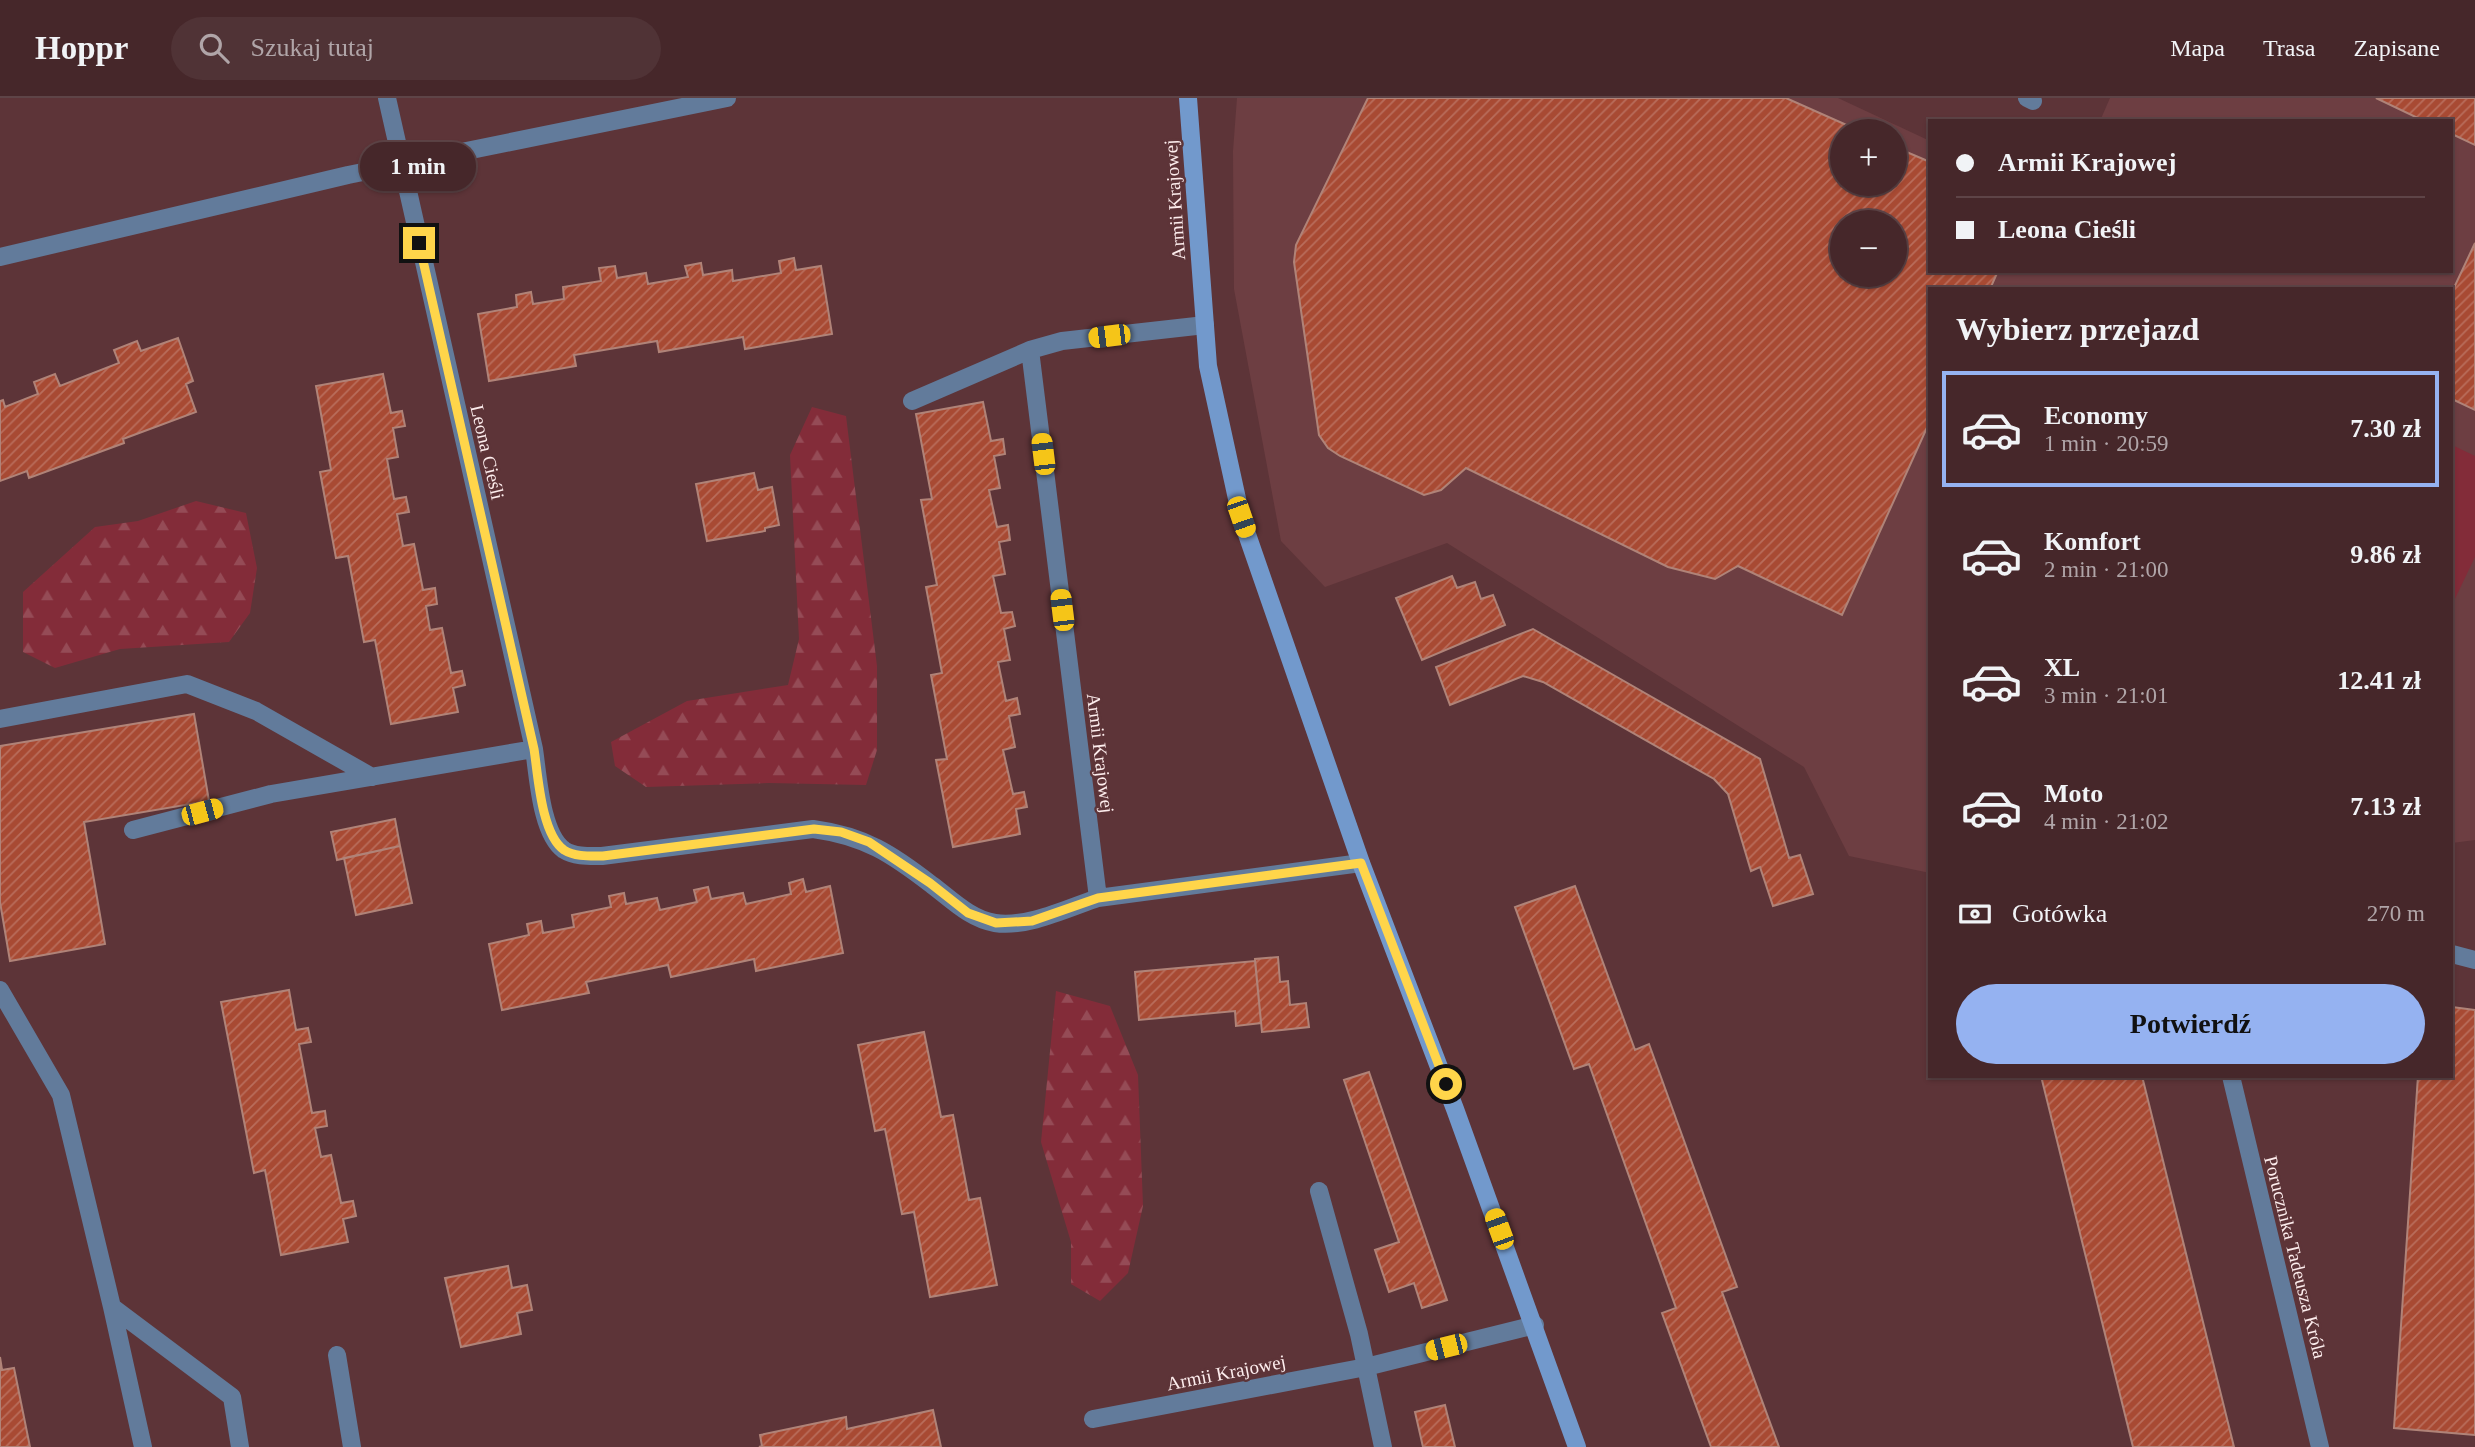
<!DOCTYPE html>
<html lang="pl">
<meta charset="utf-8">
<style>
body{margin:0;font-family:Georgia,serif;background:#503336;color:#f1f3f6;height:100vh;display:flex;flex-direction:column;font-size:26px;white-space:nowrap}
*{box-sizing:border-box;margin:0}
p{font-size:23px;color:#b0a5a8}
.icon{flex:none;width:38px;height:38px;fill:none;stroke:currentColor;stroke-width:2;stroke-linecap:round;stroke-linejoin:round}
.map{position:relative;flex:1;overflow:hidden}
.details{position:absolute;left:1928px;top:189px;width:525px;height:791px;display:flex;flex-direction:column;background:#46272a;border-radius:0px;box-shadow:0 2px 5px #0004,0 0 0 2px #5e4447}
.details>*{flex:none}
.hud{position:absolute;left:1928px;top:21px;width:525px;height:154px;border-radius:0px;box-shadow:0 2px 5px #0004,0 0 0 2px #5e4447;display:grid;align-content:center;height:154px;padding:0 28px;background:#46272a}
.controls{position:absolute;left:1830px;top:21px;display:grid;gap:14px}
.controls a{display:grid;place-items:center;width:77px;height:77px;border-radius:50%;background:#46272a;box-shadow:0 2px 5px #0004,0 0 0 2px #5e4447;font-size:35px}
.end{position:absolute;width:32px;height:32px;margin:-16px;border:9px solid #ffd54a;background:#111;box-shadow:0 0 0 4px #111}
.from{border-radius:50%}
.bubble{position:absolute;height:49px;border-radius:24px;background:#46272a;box-shadow:0 2px 5px #0004,0 0 0 2px #5e4447;font-size:23px;font-weight:700;line-height:49px;text-align:center}
.car{position:absolute;width:21px;height:42px;margin:-21px -10px;border-radius:9px;box-shadow:0 0 5px 2px #0007;background:linear-gradient(#f5c518 24%,#345 0 40%,#f5c518 0 76%,#345 0 86%,#f5c518 0)}
.hud b{display:flex;align-items:center;gap:24px;height:66px;font-size:26px}
.hud b+b{border-top:2px solid #5e4447}
.hud i{width:18px;height:18px;background:#f1f3f6}
ul{padding:0;list-style:none}
li{display:flex;align-items:center;gap:21px;height:116px;margin:0 14px 10px;padding:0 14px;border:4px solid transparent;border-radius:0px}
li div{flex:1}
li b{display:block;font-size:26px}
li em{font-style:normal;font-weight:700}
li.active{border-color:#95b2f1}
li>.icon{width:63px;height:63px;stroke-width:1.5}
h2{padding:0 28px;font-size:32px;line-height:84px}
.pay{display:flex;align-items:center;gap:18px;height:77px;padding:0 28px;font-size:26px}
.pay p{margin-inline-start:auto}
.button{display:flex;gap:14px;margin-top:auto;padding:14px 28px}
.button a{flex:1;height:80px;border-radius:42px;background:#95b2f1;color:#111;font-size:28px;font-weight:700;line-height:80px;text-align:center}
header{display:flex;align-items:center;gap:42px;box-sizing:border-box;height:98px;padding:0 35px;background:#46272a;border-bottom:2px solid #5e4447}
header strong{font-size:33px}
nav{display:flex;gap:38px;margin-inline-start:auto;font-size:24px}
.search{width:490px;height:63px;background:#503336;display:flex;align-items:center;gap:18px;box-sizing:border-box;padding:0 24px;border-radius:38px;color:#b0a5a8;font-size:26px}
.map>svg:first-child{display:block}
.built{fill:#6d3e42;fill-rule:evenodd}
.forest{fill:url(#forest-firs)}
.garden{fill:#832c39}
.building{fill:url(#building-hatch);stroke:#b08378;stroke-width:2;fill-rule:evenodd}
.lines{fill:none;stroke-linecap:round;stroke-linejoin:round}
.lane{stroke:#627b9b;stroke-width:18}
.street{stroke:#627b9b;stroke-width:18}
.secondary{stroke:#7299cc;stroke-width:18}
.route{stroke:#ffd54a;stroke-width:9}
.labels{text-anchor:middle;stroke-width:5;stroke-linejoin:round;paint-order:stroke}
.street-label{font-size:19px;fill:#fdeded;stroke:#5d3438}
</style>
<header>
<strong>Hoppr</strong>
<div class="search"><svg class="icon" aria-label="search" viewBox="0 0 24 24"><circle cx="10" cy="10" r="6"/><path d="M15 15l6 6"/></svg>Szukaj tutaj</div>
<nav><a>Mapa</a><a>Trasa</a><a>Zapisane</a></nav>
</header>
<div class="map">
<svg width="2475" height="1349" viewBox="0 0 2475 1349">
<defs>
<pattern id="forest-firs" width="22" height="20" patternUnits="userSpaceOnUse" patternTransform="scale(1.75)"><rect width="22" height="20" fill="#832c39"/><path d="M5 1l3.5 6h-7zM16 11l3.5 6h-7z" fill="#954b56"/></pattern>
<pattern id="building-hatch" width="6" height="6" patternUnits="userSpaceOnUse" patternTransform="scale(1.75)"><rect width="6" height="6" fill="#a84a33"/><path d="M-1 1l2-2M0 6l6-6M5 7l2-2" fill="none" stroke="#b96d5b"/></pattern>
</defs>
<rect width="100%" height="100%" fill="#5d3438"/>
<path class="built" d="M1237,0H1838L1930,43V173H2452V23H2100L2110,0H2475V742L2452,745V191H1930V775L1849,758L1804,669L1447,445L1325,489L1281,443L1234,191L1233,53ZM1843,33H1895V86H1843ZM1843,124H1895V177H1843Z"/>
<path class="forest" d="M812,309L846,318L877,568V652L866,687L769,685L646,689L615,668L611,644L687,603L788,587L799,541L790,357Z
M196,403L246,415L257,470L250,515L229,544L120,551L55,570L23,554V494L95,429L138,423Z
M1056,893L1110,908L1138,977L1143,1108L1128,1175L1100,1203L1071,1186V1144L1041,1044Z"/>
<path class="garden" d="M2452,347L2475,358V459L2452,507Z"/>
<path class="building" d="M1368,0H1786L1860,33H1843V86H1895V49L1930,64V173H1998L1990,191H1930V323L1842,517L1738,468L1715,481L1668,469L1466,370L1441,392L1424,397L1340,358L1328,350L1319,337L1294,164L1296,147ZM1843,124H1895V177H1843Z
M2376,0H2475V47L2452,36V23H2424Z
M2475,145V312L2452,301V194Z
M794,160L796,172L821,168L832,236L745,251L743,239L659,254L657,243L574,257L576,268L489,283L478,216L517,209L516,197L531,194L533,206L564,201L563,189L601,183L599,170L615,168L617,180L646,175L648,186L688,179L685,168L701,165L703,177L732,172L733,183L781,175L779,163Z
M178,240L193,283L186,286L196,314L123,341L124,345L29,380L27,373L0,383V303L3,302L5,309L38,296L34,284L55,276L60,288L119,265L114,252L137,243L141,253Z
M383,276L391,315L402,313L405,328L393,330L398,359L387,361L394,401L406,399L409,414L397,416L403,448L414,446L423,492L435,490L437,506L426,508L430,532L442,530L451,575L462,573L465,587L453,590L458,614L391,626L375,542L364,544L348,458L336,460L320,374L331,372L316,288Z
M983,304L991,343L1003,341L1005,356L994,358L1000,390L989,392L997,429L1008,427L1010,442L999,444L1005,476L993,478L1001,515L1012,514L1015,528L1004,531L1010,562L998,564L1006,603L1017,600L1020,616L1009,618L1015,649L1003,652L1013,696L1024,694L1027,709L1016,711L1020,736L953,749L936,662L947,661L931,577L942,575L926,489L937,487L921,402L932,401L916,316Z
M754,375L758,392L772,389L779,427L765,430V433L707,443L696,386Z
M1452,478L1457,490L1475,484L1481,501L1493,497L1505,527L1422,562L1396,500Z
M1533,531L1760,661L1789,760L1800,757L1813,796L1773,808L1760,769L1751,773L1728,696L1714,681L1543,584L1523,578L1450,607L1436,569Z
M194,616L209,703L84,724L105,846L10,863L0,804V648Z
M395,721L400,748L337,762L331,734Z
M400,748L412,805L356,817L344,760Z
M803,781L806,794L830,788L843,855L756,873L754,861L671,879L668,867L586,884L589,895L502,912L489,846L529,837L527,826L541,823L543,835L574,829L572,817L611,809L609,798L624,795L626,806L657,800L660,812L697,804L694,792L708,789L711,801L743,795L746,806L791,796L789,785Z
M1575,788L1635,952L1649,946L1737,1189L1722,1194L1779,1349H1711L1662,1215L1676,1210L1589,966L1574,971L1515,809Z
M1278,859L1280,884L1288,883L1290,907L1306,905L1309,929L1262,934L1255,861Z
M1255,863L1261,925L1236,928L1235,913L1139,922L1135,874Z
M289,892L296,932L308,930L311,944L299,946L312,1015L325,1013L327,1028L315,1030L321,1059L331,1057L341,1105L353,1103L356,1118L343,1121L348,1144L281,1157L265,1072L254,1075L221,904Z
M2452,909L2475,912V1337L2394,1330L2418,978H2452Z
M924,934L941,1019L953,1017L969,1102L980,1100L997,1187L930,1199L914,1114L902,1116L885,1031L875,1033L858,947Z
M1369,974L1447,1202L1422,1210L1414,1185L1389,1194L1375,1152L1399,1144L1344,982Z
M2041,978H2142L2234,1349H2133Z
M508,1168L512,1190L527,1187L532,1212L517,1215L521,1236L461,1249L445,1180Z
M0,1259L2,1272L14,1270L30,1349H0Z
M1445,1307L1455,1349H1423L1415,1314Z
M933,1312L941,1349H759L762,1348L760,1337L846,1319L847,1331Z"/>
<g class="lines">
<path class="lane" d="M2027,0L2033,3
M0,892L61,997L112,1209L143,1349
M1319,1093L1359,1236L1383,1349
M112,1209L232,1299L240,1349
M1093,1321L1366,1269L1535,1227"/>
<path class="street" d="M387,0L534,651C538,677 541,736 564,752C575,759 590,758 602,758L813,731C865,738 892,756 932,787C951,801 970,821 995,825C1027,830 1068,810 1098,800
M0,159L348,77L727,0
M1030,252L1098,800L1361,765
M912,303L1030,252L1062,243L1205,227
M0,621L187,586L256,613L372,679
M133,732L271,696L534,651
M2452,856L2475,862
M2231,978L2320,1349
M337,1257L352,1349"/>
<path class="secondary" d="M1188,0L1208,268L1241,419L1361,765L1455,1011L1577,1349"/>
</g>
<g class="lines">
<path class="route" d="M419,145L534,651C538,676 541,736 564,752C575,759 590,758 603,758L814,731L841,734L869,744L930,785L968,815L996,825L1032,823L1098,800L1361,765L1446,986"/>
</g>
<g class="labels">
<g class="street-label">
<text transform="translate(1174 102) rotate(-94)" y="7">Armii Krajowej</text>
<text transform="translate(488 354) rotate(77)" y="7">Leona Cieśli</text>
<text transform="translate(1101 655) rotate(83)" y="7">Armii Krajowej</text>
<text transform="translate(2296 1159) rotate(76)" y="7">Porucznika Tadeusza Króla</text>
<text transform="translate(1226 1274) rotate(-11)" y="7">Armii Krajowej</text>
</g>
</g>
</svg>
<div class="controls">
<a>+</a>
<a>−</a>
</div>
<i class="end from" style="left:1446px;top:986px"></i>
<i class="end" style="left:419px;top:145px"></i>
<div class="bubble" style="left:360px;top:44px;width:116px">1 min</div>
<i class="car" style="left:1109px;top:238px;rotate:263deg"></i>
<i class="car" style="left:1043px;top:356px;rotate:353deg"></i>
<i class="car" style="left:1241px;top:419px;rotate:161deg"></i>
<i class="car" style="left:1062px;top:512px;rotate:353deg"></i>
<i class="car" style="left:202px;top:714px;rotate:75deg"></i>
<i class="car" style="left:1499px;top:1131px;rotate:340deg"></i>
<i class="car" style="left:1446px;top:1249px;rotate:256deg"></i>
<div class="hud">
<b><i class="from"></i>Armii Krajowej</b>
<b><i></i>Leona Cieśli</b>
</div>
<section class="details">
<h2>Wybierz przejazd</h2>
<ul>
<li class="active"><svg class="icon" aria-label="car" viewBox="0 0 24 24"><path d="M5 17H2v-5l4-1 3-4h7l3 4 3 1v5h-3M9 17h6M6 11h13"/><circle cx="7" cy="17" r="2"/><circle cx="17" cy="17" r="2"/></svg><div><b>Economy</b><p>1 min · 20:59</p></div><em>7.30 zł</em></li>
<li><svg class="icon" aria-label="car" viewBox="0 0 24 24"><path d="M5 17H2v-5l4-1 3-4h7l3 4 3 1v5h-3M9 17h6M6 11h13"/><circle cx="7" cy="17" r="2"/><circle cx="17" cy="17" r="2"/></svg><div><b>Komfort</b><p>2 min · 21:00</p></div><em>9.86 zł</em></li>
<li><svg class="icon" aria-label="car" viewBox="0 0 24 24"><path d="M5 17H2v-5l4-1 3-4h7l3 4 3 1v5h-3M9 17h6M6 11h13"/><circle cx="7" cy="17" r="2"/><circle cx="17" cy="17" r="2"/></svg><div><b>XL</b><p>3 min · 21:01</p></div><em>12.41 zł</em></li>
<li><svg class="icon" aria-label="car" viewBox="0 0 24 24"><path d="M5 17H2v-5l4-1 3-4h7l3 4 3 1v5h-3M9 17h6M6 11h13"/><circle cx="7" cy="17" r="2"/><circle cx="17" cy="17" r="2"/></svg><div><b>Moto</b><p>4 min · 21:02</p></div><em>7.13 zł</em></li>
</ul>
<div class="pay"><svg class="icon" aria-label="cash" viewBox="0 0 24 24"><path d="M3 7h18v10H3z"/><circle cx="12" cy="12" r="2"/></svg>Gotówka<p>270 m</p></div>
<div class="button"><a>Potwierdź</a></div>
</section>
</div>
